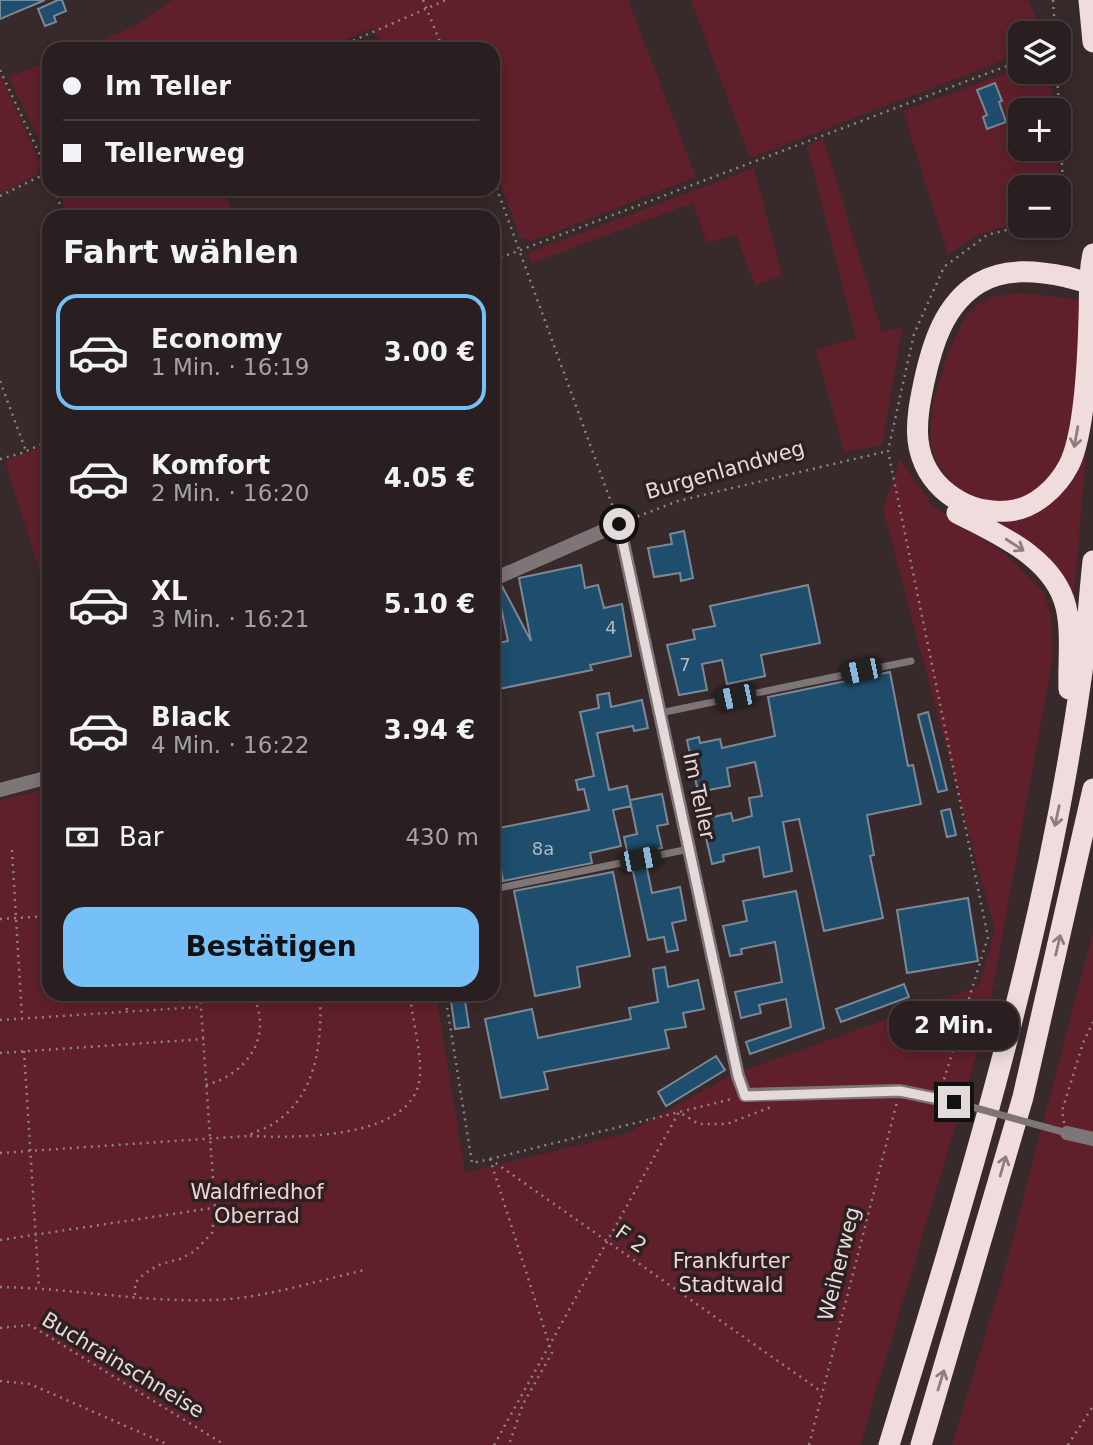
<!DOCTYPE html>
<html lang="de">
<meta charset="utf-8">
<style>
body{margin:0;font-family:"DejaVu Sans",sans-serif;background:#322729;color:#f1f3f6;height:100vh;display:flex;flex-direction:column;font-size:26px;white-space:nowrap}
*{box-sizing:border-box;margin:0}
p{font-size:23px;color:#a5a2a5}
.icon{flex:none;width:38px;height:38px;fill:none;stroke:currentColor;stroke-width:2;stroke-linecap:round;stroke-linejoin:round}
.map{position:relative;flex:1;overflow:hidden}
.drawer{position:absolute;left:42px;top:210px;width:458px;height:791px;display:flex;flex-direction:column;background:#2a1f20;border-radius:21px;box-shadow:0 4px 18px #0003,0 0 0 2px #463d3e}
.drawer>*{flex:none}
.guide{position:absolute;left:42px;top:42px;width:458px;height:154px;border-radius:21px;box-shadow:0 4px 18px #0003,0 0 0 2px #463d3e;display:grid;align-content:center;height:154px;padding:0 21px;background:#2a1f20}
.fabs{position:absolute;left:1008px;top:21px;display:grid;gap:14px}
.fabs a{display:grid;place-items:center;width:63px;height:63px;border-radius:14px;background:#2a1f20;box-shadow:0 4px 18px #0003,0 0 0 2px #463d3e;font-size:35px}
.end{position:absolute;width:32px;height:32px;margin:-16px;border:9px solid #e4dada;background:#111;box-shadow:0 0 0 4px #111}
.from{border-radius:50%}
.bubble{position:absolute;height:49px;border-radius:21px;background:#2a1f20;box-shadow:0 4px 18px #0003,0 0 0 2px #463d3e;font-size:23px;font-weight:800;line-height:49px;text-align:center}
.car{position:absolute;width:21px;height:42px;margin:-21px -10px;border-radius:9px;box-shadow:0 0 5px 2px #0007;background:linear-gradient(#222 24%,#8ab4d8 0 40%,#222 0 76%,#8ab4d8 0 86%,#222 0)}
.guide b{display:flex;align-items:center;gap:24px;height:66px;font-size:26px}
.guide b+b{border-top:2px solid #463d3e}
.guide i{width:18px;height:18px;background:#f1f3f6}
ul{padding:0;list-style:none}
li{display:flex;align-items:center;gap:21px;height:116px;margin:0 14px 10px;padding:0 7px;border:4px solid transparent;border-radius:21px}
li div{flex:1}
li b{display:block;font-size:26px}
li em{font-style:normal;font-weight:800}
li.selected{border-color:#75c0f6}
li>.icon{width:63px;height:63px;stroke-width:1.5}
h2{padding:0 21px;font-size:32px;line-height:84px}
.pay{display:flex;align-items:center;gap:18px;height:77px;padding:0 21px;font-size:26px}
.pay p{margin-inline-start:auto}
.button{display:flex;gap:14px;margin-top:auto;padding:14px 21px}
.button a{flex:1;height:80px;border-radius:21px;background:#75c0f6;color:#111;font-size:28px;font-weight:800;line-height:80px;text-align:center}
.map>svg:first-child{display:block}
.green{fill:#60202b}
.building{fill:#1f4d6d;stroke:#7b8994;stroke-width:2}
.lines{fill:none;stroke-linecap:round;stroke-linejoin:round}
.path{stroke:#8e8282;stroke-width:2.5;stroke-dasharray:2 5;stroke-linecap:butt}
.lane{stroke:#7e7676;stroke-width:7}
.street{stroke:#7e7676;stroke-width:14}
.highway{stroke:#f0dbdd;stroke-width:21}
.lane-bridge{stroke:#7e7676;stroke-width:7}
.highway-bridge{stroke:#f0dbdd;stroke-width:21}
.oneway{stroke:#8f7d7e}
.route{stroke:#e4dada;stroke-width:9}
.labels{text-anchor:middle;stroke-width:7;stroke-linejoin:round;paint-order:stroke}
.number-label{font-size:18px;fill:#b3b7bf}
.street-label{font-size:21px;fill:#e4dada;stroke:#2e1f20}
.park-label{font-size:21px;fill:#eed3d5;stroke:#2e1f20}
</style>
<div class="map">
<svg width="1093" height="1445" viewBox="0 0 1093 1445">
<rect width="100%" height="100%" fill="#38292a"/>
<path class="green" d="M172,0H628L696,177L532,241L520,237L494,168V49H382L373,28L324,49H79L135,26Z
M691,0H1028L1044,33H1020V54L750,158Z
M49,61V161L9,77Z
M1020,68V72H1051L1053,110H1020V149H1056L1060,197L1059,187H1020V222L975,236L948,255L903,111Z
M0,74L40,162L37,175L0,193Z
M823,137L882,332L902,328L882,445L844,452L816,350L856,338L807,147Z
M754,168L782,276L755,285L736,234L707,243L693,203L532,263L528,253Z
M58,189H223L235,217H68Z
M1020,293L1084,300L1070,447L1050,484L1034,497L989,505L965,495L952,485L936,462L930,441L932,407L947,355L964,319L978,304L994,296Z
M49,444V601L5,461Z
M1083,454H1086L1073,608L991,522C1040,521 1066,499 1083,454Z
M900,459L932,505L1008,556L1044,592L1051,616L1053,656L987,1020L860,1445H0V800L49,788V994H436L465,1173L628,1133L731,1075L979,986L995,931L883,509Z
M1093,932V1445H952L1001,1283Z"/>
<path class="building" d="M0,0H45L0,19Z
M58,0H62L66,11L54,16L56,22L45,26L38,9Z
M995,83L1002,101L999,102L1006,122L987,129L983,117L987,115L977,90Z
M684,531L693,578L681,581L680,573L654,577L648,548L672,544L670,534Z
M581,565L585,588L598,585L604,608L622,604L631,656L590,665L592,670L494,690V644L508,641L497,588L502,586L531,641L519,578Z
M808,585L820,643L761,655L765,676L727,684L722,660L702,664L707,690L679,695L667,645L695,639L693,630L715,626L710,606Z
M890,672L908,766L913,765L921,804L867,815L874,855L870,856L883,918L824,931L799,819L783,822L792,871L764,877L759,847L723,855L724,861L712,864L705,833L711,832L708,818L731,813L733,821L752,816L749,798L762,796L755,762L727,768L730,786L698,792L687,740L699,737L700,743L720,739L722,748L775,736L768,697Z
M609,693L611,707L642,700L648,728L634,731L633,726L597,733L609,790L627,786L631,806L613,810L621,846L590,853L592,863L503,881L494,829L589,810L584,789L578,790L576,780L594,776L580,712L599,708L597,695Z
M928,712L947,790L938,792L918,715Z
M662,794L668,824L657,826L662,848L628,855L624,837L637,834L630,800Z
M950,809L956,835L947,837L941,811Z
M646,864L652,893L680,887L686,920L672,923L678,950L667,952L664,937L648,940L632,867Z
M613,872L630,956L577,967L580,987L535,996L514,891Z
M796,891L824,1028L750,1054L746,1042L791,1027L786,999L759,1005L761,1013L741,1018L735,992L782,982L775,942L741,949L742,954L730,956L723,926L747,921L743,901Z
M968,898L978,961L907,973L897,910Z
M665,967L668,987L698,980L704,1009L683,1013L686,1027L665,1030L669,1048L544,1072L548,1089L501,1098L485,1019L532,1009L538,1038L631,1019L629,1008L658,1002L653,969Z
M904,984L909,997L841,1022L836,1009Z
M450,994H464L469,1027L455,1029Z
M716,1056L725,1070L666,1106L658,1092Z"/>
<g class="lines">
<path class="path" d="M423,0L443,49
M1053,0L1055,33
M334,49L446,0
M0,70L49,174
M1057,72L1064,203L1059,208
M494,181L615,513
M54,189L65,217
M0,196L47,173
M494,260L1020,61
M0,381L26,451
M0,459L22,453L49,441
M631,519L678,501L888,451
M12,850L22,1018
M0,919L49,916
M126,994L127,1012
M445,994L472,1163L490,1159L552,1353L523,1404L509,1445
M0,1020L199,1007
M24,1051L39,1288
M0,1053L204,1039
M206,1085C248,1074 274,1035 252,994
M942,1086L988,937L888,451L914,334L944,267L987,235L1022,226
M1064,1123L1062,1111L1083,1043L1093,1022
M250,1136C296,1138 418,1140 420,1074C421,1048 412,1020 410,994
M0,1153L247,1136C256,1131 268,1128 276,1122C318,1093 322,1039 320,994
M490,1159L822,1392
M490,1159L732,1099
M0,1240L226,1206
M0,1287C76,1288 153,1305 229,1299C274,1295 320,1280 365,1270
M135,1295V1283L145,1273L161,1264L180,1259L195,1251L212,1233L215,1208L200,994
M0,1328L30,1325L225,1445
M0,1381L30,1384L169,1445
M494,1445L679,1112L699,1124H727L771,1107
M809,1445L897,1102
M1068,1445L1093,1406"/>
<path class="lane" d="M660,713L911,661
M494,889L689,849"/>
<path class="street" d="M494,579L619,524L738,1076L745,1095L900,1091L954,1102
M0,790L49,777
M1067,1133L1093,1139"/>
<path class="highway" d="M1089,0L1093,42
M1067,277C1039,271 1005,267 979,283C944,304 932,345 924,382C920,401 916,421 918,440C923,485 964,515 1008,511C1034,509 1057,488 1069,465C1085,433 1088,355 1089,318C1090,297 1088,275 1093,254
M957,513C997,534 1054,557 1066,607C1072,633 1068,662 1069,689
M889,1445C967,1192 1046,935 1082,672C1087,635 1089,598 1093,561
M921,1445L1023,1097L1093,789"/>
<path class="lane-bridge" d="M954,1102L1067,1133"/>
<path class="highway-bridge" d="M1067,277L1093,284"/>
</g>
<defs><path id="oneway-shaft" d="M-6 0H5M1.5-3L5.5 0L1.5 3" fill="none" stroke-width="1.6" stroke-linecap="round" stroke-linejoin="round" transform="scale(1.75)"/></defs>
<g class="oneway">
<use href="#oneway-shaft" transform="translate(1076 437) rotate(100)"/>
<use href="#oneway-shaft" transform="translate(1015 545) rotate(33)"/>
<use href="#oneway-shaft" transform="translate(1057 816) rotate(102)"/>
<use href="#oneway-shaft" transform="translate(1058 945) rotate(-77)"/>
<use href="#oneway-shaft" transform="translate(1003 1166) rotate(-74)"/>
<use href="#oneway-shaft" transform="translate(941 1380) rotate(-73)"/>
</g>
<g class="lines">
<path class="route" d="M619,524L738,1076L745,1096L900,1091L954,1102"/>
</g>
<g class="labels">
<g class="number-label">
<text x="611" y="634">4</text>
<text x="685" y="671">7</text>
<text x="543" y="855">8a</text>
</g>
<g class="street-label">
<text transform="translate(725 470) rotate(-16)" y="7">Burgenlandweg</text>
<text transform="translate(699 796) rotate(78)" y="7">Im Teller</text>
<text transform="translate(631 1239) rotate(35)" y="7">F 2</text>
<text transform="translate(839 1264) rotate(-76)" y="7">Weiherweg</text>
<text transform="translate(123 1365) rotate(31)" y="7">Buchrainschneise</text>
</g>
<g class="park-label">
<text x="257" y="1199">Waldfriedhof<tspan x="257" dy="24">Oberrad</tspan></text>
<text x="731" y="1268">Frankfurter<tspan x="731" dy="24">Stadtwald</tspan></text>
</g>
</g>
</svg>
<div class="fabs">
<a><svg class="icon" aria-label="layers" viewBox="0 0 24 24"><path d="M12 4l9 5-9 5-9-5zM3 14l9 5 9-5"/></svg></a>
<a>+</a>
<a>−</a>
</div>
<i class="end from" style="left:619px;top:524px"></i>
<i class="end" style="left:954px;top:1102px"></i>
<div class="bubble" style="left:889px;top:1001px;width:130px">2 Min.</div>
<i class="car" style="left:861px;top:671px;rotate:258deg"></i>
<i class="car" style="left:735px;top:697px;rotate:258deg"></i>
<i class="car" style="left:640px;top:859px;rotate:79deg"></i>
<div class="guide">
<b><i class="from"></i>Im Teller</b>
<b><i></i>Tellerweg</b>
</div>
<section class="drawer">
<h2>Fahrt wählen</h2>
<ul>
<li class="selected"><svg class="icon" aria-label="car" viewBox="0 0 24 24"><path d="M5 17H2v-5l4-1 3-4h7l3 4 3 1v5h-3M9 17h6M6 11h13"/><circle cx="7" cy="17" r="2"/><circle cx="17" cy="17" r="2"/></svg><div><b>Economy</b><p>1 Min. · 16:19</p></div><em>3.00 €</em></li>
<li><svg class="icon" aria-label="car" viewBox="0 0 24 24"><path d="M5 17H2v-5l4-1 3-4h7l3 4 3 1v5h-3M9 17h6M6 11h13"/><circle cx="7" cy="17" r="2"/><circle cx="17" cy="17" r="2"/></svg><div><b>Komfort</b><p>2 Min. · 16:20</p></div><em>4.05 €</em></li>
<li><svg class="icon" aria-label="car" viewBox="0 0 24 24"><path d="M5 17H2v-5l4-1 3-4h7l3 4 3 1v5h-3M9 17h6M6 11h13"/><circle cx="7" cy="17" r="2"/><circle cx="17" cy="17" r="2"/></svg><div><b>XL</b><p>3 Min. · 16:21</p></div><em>5.10 €</em></li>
<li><svg class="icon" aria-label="car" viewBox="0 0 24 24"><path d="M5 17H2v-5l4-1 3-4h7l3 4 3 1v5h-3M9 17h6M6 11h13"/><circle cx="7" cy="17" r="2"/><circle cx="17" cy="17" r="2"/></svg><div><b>Black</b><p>4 Min. · 16:22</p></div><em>3.94 €</em></li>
</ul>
<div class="pay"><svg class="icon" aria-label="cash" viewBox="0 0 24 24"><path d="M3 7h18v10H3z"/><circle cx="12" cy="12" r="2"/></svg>Bar<p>430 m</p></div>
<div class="button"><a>Bestätigen</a></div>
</section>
</div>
